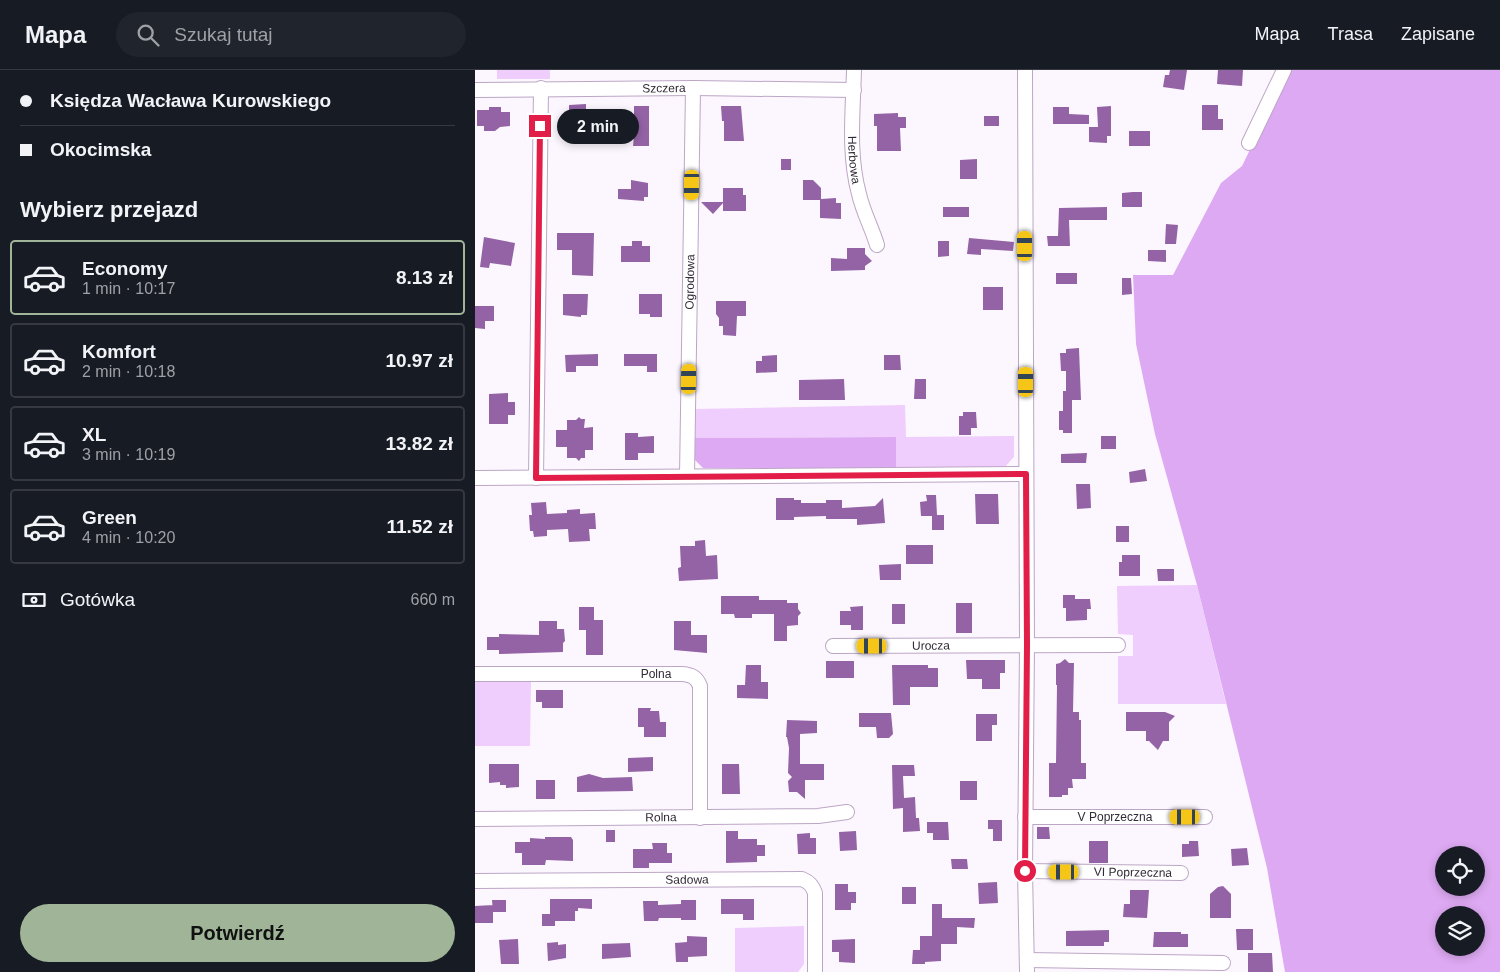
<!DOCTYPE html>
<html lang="pl">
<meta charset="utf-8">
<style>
body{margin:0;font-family:Helvetica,sans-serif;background:#20242c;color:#f1f3f6;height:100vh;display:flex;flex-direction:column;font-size:19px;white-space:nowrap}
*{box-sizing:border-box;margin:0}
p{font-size:16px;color:#9ea1a6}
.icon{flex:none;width:28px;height:28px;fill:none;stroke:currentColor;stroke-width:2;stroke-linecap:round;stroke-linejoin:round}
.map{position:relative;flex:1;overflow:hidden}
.drawer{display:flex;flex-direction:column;background:#171b24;width:475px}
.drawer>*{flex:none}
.guide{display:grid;align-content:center;height:110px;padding:0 20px;background:#171b24}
.fabs{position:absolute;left:960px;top:776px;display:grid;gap:10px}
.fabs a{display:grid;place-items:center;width:50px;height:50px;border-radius:50%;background:#171b24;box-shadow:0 2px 8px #0003;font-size:25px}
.end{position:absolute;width:22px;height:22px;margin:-11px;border:6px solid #e11d48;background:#fff;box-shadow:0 0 0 2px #fff}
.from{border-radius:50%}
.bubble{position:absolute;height:35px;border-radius:18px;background:#171b24;box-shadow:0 2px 8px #0003;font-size:16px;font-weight:600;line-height:35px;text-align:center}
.car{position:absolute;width:15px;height:30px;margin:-15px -8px;border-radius:6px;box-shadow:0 0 4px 1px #0007;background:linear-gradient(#f5c518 24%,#345 0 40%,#f5c518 0 76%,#345 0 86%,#f5c518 0)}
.guide b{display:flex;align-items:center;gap:18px;height:48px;font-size:19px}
.guide b+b{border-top:1px solid #363941}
.guide i{width:12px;height:12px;background:#f1f3f6}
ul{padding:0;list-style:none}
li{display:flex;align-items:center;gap:15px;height:75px;margin:0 10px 8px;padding:0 10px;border:2px solid #363941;border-radius:5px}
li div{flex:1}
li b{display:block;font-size:19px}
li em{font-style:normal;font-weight:600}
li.selected{border-color:#a0b598}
li>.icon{width:45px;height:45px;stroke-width:1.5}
h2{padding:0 20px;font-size:22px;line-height:60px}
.pay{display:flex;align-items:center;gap:12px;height:55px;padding:0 20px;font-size:19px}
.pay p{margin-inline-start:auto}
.action{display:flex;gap:10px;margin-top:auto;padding:10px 20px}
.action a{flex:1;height:58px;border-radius:30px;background:#a0b598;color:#111;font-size:20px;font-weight:600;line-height:58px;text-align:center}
header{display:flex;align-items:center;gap:30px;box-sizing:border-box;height:70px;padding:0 25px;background:#171b24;border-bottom:1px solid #363941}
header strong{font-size:24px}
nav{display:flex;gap:28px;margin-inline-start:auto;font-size:18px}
.search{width:350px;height:45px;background:#20242c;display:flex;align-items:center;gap:12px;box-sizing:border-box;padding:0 18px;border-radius:28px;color:#9ea1a6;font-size:19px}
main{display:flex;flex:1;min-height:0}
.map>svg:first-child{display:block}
.green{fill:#efcdfc}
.forest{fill:#dda9f2;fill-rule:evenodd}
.building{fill:#9463a6}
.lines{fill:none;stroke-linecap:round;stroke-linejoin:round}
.minor-casing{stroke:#bca6c5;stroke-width:16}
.minor{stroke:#fff;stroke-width:14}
.route{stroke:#e11d48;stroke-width:6}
.labels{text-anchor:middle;stroke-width:5;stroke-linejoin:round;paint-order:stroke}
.street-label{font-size:12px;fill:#322a36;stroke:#fff}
</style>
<header>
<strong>Mapa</strong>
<div class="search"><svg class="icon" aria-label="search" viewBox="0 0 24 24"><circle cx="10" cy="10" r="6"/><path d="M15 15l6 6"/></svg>Szukaj tutaj</div>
<nav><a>Mapa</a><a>Trasa</a><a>Zapisane</a></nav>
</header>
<main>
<section class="drawer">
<div class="guide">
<b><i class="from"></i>Księdza Wacława Kurowskiego</b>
<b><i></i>Okocimska</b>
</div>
<h2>Wybierz przejazd</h2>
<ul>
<li class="selected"><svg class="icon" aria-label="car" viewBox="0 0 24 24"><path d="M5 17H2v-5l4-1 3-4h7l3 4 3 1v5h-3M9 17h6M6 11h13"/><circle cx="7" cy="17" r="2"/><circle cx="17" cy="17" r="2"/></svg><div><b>Economy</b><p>1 min · 10:17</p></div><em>8.13 zł</em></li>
<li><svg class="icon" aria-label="car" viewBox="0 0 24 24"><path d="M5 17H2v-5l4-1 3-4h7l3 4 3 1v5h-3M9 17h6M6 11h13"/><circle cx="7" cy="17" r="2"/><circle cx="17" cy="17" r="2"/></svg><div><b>Komfort</b><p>2 min · 10:18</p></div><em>10.97 zł</em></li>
<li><svg class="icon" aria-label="car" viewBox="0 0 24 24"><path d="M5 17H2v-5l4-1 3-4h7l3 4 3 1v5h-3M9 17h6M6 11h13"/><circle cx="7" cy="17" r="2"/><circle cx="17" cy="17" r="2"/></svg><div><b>XL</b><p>3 min · 10:19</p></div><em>13.82 zł</em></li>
<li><svg class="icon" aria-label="car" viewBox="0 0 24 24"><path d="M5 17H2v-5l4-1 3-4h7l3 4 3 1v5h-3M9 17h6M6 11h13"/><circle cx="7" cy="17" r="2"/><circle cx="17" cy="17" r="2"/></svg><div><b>Green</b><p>4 min · 10:20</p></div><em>11.52 zł</em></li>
</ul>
<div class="pay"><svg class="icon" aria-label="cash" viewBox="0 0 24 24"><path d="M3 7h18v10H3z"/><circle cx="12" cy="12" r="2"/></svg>Gotówka<p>660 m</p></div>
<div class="action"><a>Potwierdź</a></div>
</section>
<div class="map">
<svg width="1025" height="902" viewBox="0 0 1025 902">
<rect width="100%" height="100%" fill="#fcf7fe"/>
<path class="green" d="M22,0H75V9H22Z
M430,335L431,367L539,366V387L529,398H421L420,367L220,368V339Z
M722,515L751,634H643V586H658V565L643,564L642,516Z
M0,611H56L55,676H0Z
M329,856V894L323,902H260V858Z"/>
<path class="forest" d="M814,0H1025V902H810L792,798L722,515L680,364L661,274L658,205H698L746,113L767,96ZM969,785H1001V818H969ZM969,845H1001V878H969Z
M421,367V398H228L220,390V368Z"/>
<path class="building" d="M695,0H712L709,20L688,17L690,5H694Z
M743,0H768L767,16L742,14Z
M111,34V49L112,50V59H114V69H94V35Z
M727,35H743V49H748V60H727Z
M159,36H174V76H158L159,66H155V47H159Z
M246,36H266L269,71H249V51H247Z
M636,36V66H632V73L614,72V57H623L622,37Z
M14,37H26V42H35V56L25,57L20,61H9V56H2V40H14Z
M578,37H594V44L614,45V54H578Z
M423,43V47H431V58H425L426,81H402V56H399V44Z
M509,46H524V56H509Z
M654,61H675V76H654Z
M306,89H316V100H306Z
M502,89V109H485V90Z
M156,110L173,113V127H169V131L143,129V119H156Z
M328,110H338L346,118V129L361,128V133H366V149L345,148V130H328Z
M248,118H268V125H271V141H248V133L238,144L226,132H248Z
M658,122H667V137H647V123Z
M468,137H494V147H468Z
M632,137V150H594L595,176H573L572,166H583L584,138Z
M691,154L703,155L701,174H690Z
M82,163H119L118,206L97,205V180H82Z
M9,167L40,173L36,196L15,193L14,198L5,197Z
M494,168L539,172L538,181L506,179V185L492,184Z
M157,171H167V176H175V192H146V176H157Z
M463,171H474V186L463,187Z
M372,178H390V184L397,191L390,196V200L356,201V188L372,189Z
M673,180H691V192L673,191Z
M581,203H602V214H581Z
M647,208H656L657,224L647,225Z
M508,217H528V240H508Z
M88,224H113L112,245H106V247L88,245Z
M164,224H187V247H175V244H164Z
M241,231H271V246H262L261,266L248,265V256H244V248L241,244Z
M0,236H19V251H10V259L0,258Z
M604,278L606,330H597V363H588V360H584V341H588V321H591V301H586L585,283H591V279Z
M123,284V296H101V302H91L90,285Z
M149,284H182V302H172V296H149Z
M302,285V302L281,303V291H287V286Z
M409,285H425L426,300H409Z
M369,309L370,330H324V310Z
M440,309H451V329H439Z
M33,323V332H40V345H33V354H14V324Z
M488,342H501L502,358H496V365H484V346H488Z
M104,347L106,349H110L109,358L118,357V380H110V388H106L104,391L101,388H92V377H81V360H92V350H101Z
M150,363H163V367L179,366V383H163V390H150Z
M626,366H641V379H626Z
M612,383L611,393H586V384Z
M670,399L672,411L655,413L654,402Z
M601,414H615L616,438L602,439Z
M500,424H523L524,454H501Z
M451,425H461L462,445H469V460H457V446H446L445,432L452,431Z
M301,428H319V430H326V433H351V430H367V438L400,436L408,428L410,453L382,455V449H351V446L319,447V450H301Z
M71,432L72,444L92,443V440L105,439V444L120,443L121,459H114L115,471L94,472L93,459L72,460V466L59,467L58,461H55L54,445H57L56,433Z
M641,456H654V472H641Z
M230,470L231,486L242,485L243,509L204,511L203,498L206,497L205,476H220V471Z
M431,475H458V494H431Z
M647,485H665V506H644V492H647Z
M426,494V510H405L404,495Z
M682,499H699V511H683Z
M588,525H600V529H615L616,539H612V550L591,551V538H588Z
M246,526H284V530H312V533H323V539L326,543L323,546V555L312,556V571H299V544H277V548H260L259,544H246Z
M481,533H497V563H481Z
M417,534H430V554H417Z
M388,536V560H376V555H365V541H376L375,537Z
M104,537H119V550H128V585H111V560H104Z
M64,551H82V559H89L90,571L88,573V582L24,584V580H12V567H24V564L64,565Z
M199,551H216V565H232V583L199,580Z
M590,589L594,593H599L598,642H604V650H606V693H611V709H597L598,718H593V725H587V727H574V693H581L582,615H581V594L585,593Z
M491,590H530V603H525V619H507V609H492Z
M351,591H379V608H351Z
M271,595H286V612H293V629L262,628V615H270Z
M417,595H453V598H463V617H435V635H418Z
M61,620H88V638H67V632H61Z
M163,638H176L175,641H184L185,652H191V667H169V657H163Z
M651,642H690L700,646L694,652V671H688L683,680L674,671H671V661H651Z
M384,643H416L418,664L414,668H402L401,657H384Z
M501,644H522V655H517V671H501Z
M312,650L342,651V663L325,664V694H349V710H330V729L322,722H314L313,711L317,707L313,703L314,678L312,667H311Z
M178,687V701L153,702V688Z
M14,694H44V717L31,718V715H25V712L14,713Z
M247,694H264L265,724H247Z
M417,695H439L440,706H428L429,728L440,727L441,748H444L445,761L428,762V738L418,739Z
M114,704L128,708L157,707L158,721L102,722V707Z
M61,710H80V729H61Z
M485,711H502V730H485Z
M513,750H527V771H518V759H513Z
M452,752H473L474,770H458V763H452Z
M562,757H574L575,769H562Z
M131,760H140V772H131Z
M251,761H263V769H282V775H290V786H282V792L251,793Z
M381,761L382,780L365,781L364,762Z
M335,763V768H341V784H323L322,764Z
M70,767H96L98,770V791L71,790L70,795H47V783H40V772H55V768L70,769Z
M614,771H633V793H614Z
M714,771H723L724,786L707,787V774H714Z
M177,773H192V783H197V793H174V798H158V779H178Z
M772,778L774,795L757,796L756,779Z
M476,789H492L493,799H477Z
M522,812L523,833L504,834L503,813Z
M360,814H373V822H381V833H376V840H360Z
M748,816L756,824V848H735V824L743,817Z
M427,817H441V834H427Z
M655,820H674L672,848L648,847L649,834H655Z
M75,829H117V839L103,838V841H100V851H80V856H67V844H75Z
M246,829H279V850H268V844H246Z
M17,830H31V842H18Z
M206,830H221V850H206V848H184L183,851H169L168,831H183V835L206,834Z
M457,834H467V848H500L499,858L482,857V874H466V891L450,892V894H437L438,880H445V866H457Z
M18,835V853H0V836Z
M761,859H778V880H762Z
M634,860V872H629V876H591V861Z
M679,862H706V864H713V877H678Z
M212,866L232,867V886L213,887V892H201L200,873L212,872Z
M43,869L44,894H26L24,870Z
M380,869V893L364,892V882H357V870Z
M83,872V875L91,874V888L73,891L72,873Z
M155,873L156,887L127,889V874Z
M773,883H797L798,902H773Z"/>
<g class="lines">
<g class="minor-casing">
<g id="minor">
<path id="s1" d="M379,0C378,41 373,84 384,124C388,142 397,158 402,175"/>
<path d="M550,0L552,575L550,801L552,902"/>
<path id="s2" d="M0,20L218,18L379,20"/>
<path d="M774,73L809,0"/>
<path id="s3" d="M212,406L218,18"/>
<path d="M0,408L551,404"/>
<path d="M61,408L66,18"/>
<path id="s4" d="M358,576L643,575"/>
<path id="s5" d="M0,604H207C216,605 221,606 225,616V748"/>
<path id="s6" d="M550,747H730"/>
<path id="s7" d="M0,749L343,746L372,742"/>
<path id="s8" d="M550,801L706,803"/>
<path id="s9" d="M0,811L327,809C334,812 337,815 340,823V902"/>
<path d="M552,890L748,893"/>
</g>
</g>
<use href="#minor" class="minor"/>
</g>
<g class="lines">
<path class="route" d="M65,56L61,408L551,404L552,575L550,801"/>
</g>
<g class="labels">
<g class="street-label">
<text dy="4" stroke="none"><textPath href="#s2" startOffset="189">Szczera</textPath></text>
<text dy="4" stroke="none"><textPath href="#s1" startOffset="90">Herbowa</textPath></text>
<text dy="4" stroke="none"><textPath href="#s3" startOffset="194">Ogrodowa</textPath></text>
<text dy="4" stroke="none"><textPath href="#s4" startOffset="98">Urocza</textPath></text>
<text dy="4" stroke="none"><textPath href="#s5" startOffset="181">Polna</textPath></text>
<text dy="4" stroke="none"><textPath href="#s6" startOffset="90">V Poprzeczna</textPath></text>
<text dy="4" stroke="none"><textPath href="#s7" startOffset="186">Rolna</textPath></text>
<text dy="4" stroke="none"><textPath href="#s8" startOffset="108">VI Poprzeczna</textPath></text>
<text dy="4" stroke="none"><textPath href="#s9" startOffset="212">Sadowa</textPath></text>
</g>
</g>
</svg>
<div class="fabs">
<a><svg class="icon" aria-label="locate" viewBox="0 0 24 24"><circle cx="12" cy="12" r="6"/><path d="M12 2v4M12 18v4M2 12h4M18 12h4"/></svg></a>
<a><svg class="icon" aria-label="layers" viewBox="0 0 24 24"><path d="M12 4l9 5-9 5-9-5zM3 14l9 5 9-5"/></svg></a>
</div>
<i class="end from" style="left:550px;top:801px"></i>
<i class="end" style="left:65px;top:56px"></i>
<div class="bubble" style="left:82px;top:39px;width:82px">2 min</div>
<i class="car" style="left:217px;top:115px;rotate:181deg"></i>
<i class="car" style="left:550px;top:176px;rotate:0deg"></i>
<i class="car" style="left:214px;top:309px;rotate:1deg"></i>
<i class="car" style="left:551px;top:312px;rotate:0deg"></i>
<i class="car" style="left:397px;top:576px;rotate:270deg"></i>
<i class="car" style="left:710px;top:747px;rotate:270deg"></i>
<i class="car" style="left:589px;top:802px;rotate:270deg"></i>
</div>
</main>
